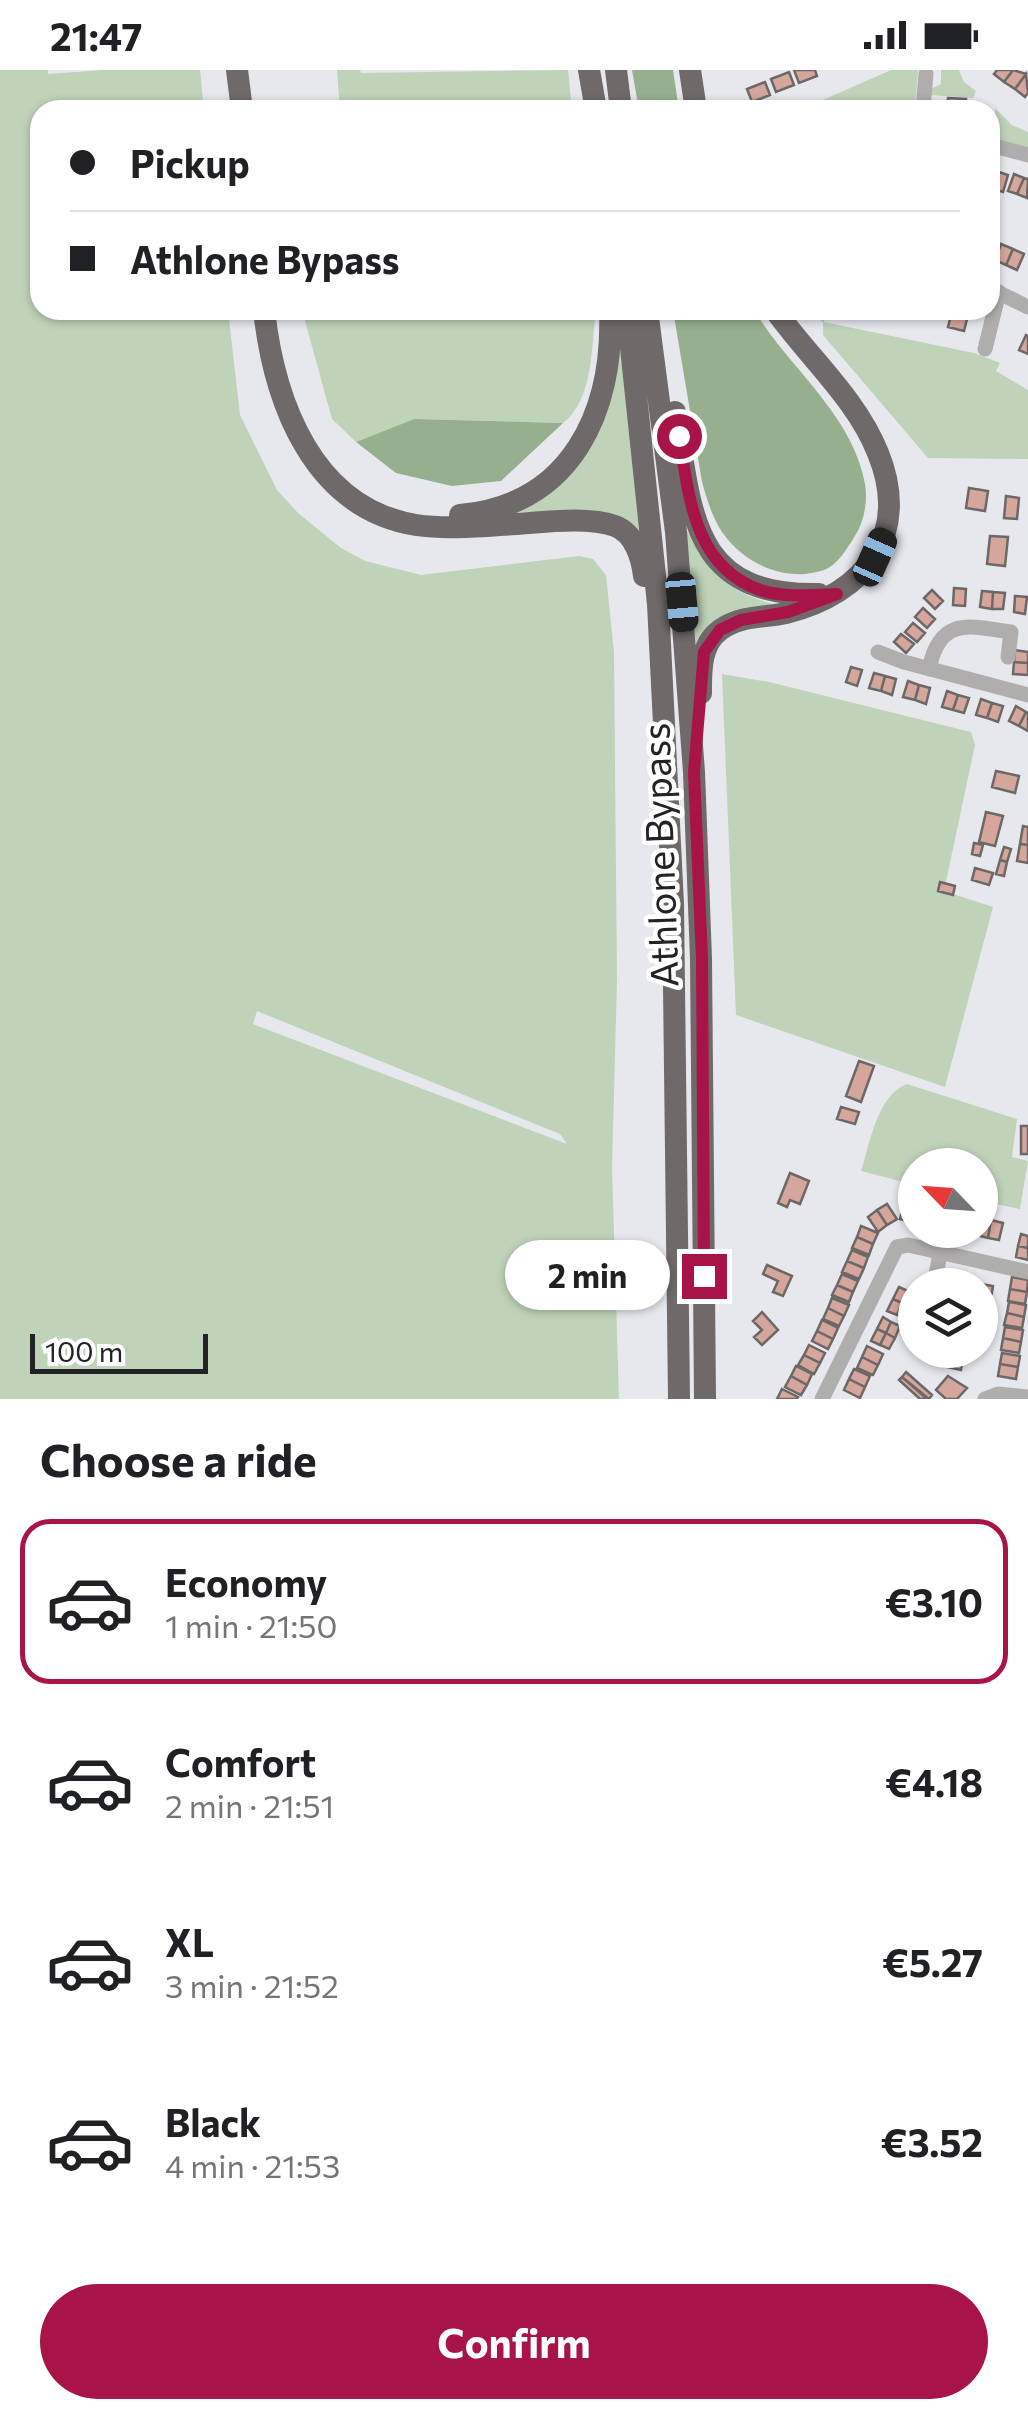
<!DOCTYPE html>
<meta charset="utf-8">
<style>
body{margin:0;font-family:Commissioner,sans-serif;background:#f6f6f6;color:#202124;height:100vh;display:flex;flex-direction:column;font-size:38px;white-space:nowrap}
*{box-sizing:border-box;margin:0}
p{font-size:32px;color:#757577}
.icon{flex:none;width:55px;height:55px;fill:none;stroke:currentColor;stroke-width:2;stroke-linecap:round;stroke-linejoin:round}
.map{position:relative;height:1329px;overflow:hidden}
.side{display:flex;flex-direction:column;background:#fff;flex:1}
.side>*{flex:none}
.top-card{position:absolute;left:30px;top:30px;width:970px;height:220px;border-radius:30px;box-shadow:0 2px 8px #0004;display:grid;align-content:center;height:220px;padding:0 40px;background:#fff}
.needle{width:65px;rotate:295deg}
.fabs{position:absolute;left:898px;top:1078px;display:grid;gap:20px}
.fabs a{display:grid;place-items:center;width:100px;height:100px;border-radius:50%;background:#fff;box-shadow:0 2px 8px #0004;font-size:50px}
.scale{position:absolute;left:30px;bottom:25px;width:178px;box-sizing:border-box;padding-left:10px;border:5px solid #232325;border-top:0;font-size:28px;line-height:35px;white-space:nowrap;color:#232325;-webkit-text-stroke:8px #fff;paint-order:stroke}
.end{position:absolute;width:45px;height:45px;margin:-22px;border:12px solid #a81348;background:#fff;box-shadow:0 0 0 5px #fff}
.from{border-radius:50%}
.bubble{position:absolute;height:70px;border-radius:35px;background:#fff;box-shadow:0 2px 8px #0004;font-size:32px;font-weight:700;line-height:70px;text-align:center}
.car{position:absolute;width:30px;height:60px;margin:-30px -15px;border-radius:12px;box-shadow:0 0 8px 2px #0007;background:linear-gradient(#222 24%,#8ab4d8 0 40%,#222 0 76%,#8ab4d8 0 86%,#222 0)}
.top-card b{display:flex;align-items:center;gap:35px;height:95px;font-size:38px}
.top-card b+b{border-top:2px solid #e0e0e0}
.top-card i{width:25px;height:25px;background:#202124}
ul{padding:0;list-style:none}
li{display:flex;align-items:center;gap:30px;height:165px;margin:0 20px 15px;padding:0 20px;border:5px solid transparent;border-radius:30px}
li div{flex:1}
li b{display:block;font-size:38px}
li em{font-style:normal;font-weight:700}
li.current{border-color:#a81348}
li>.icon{width:90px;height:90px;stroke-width:1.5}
h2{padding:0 40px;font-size:45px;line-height:120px}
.button{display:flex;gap:20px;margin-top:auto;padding:20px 40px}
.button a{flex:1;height:115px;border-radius:60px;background:#a81348;color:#fff;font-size:40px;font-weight:700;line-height:115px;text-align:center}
.status{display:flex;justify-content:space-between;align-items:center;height:70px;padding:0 50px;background:#fff;direction:ltr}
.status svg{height:28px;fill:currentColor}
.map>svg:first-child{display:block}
.green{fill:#bfd3b9;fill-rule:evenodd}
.forest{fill:#96b08d}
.building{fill:#d4a69c;stroke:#6d6766;stroke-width:2.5}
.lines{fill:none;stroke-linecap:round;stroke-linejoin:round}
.minor{stroke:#b0adad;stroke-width:15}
.highway{stroke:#6f6969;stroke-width:22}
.route{stroke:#a81348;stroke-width:12}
.labels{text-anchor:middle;stroke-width:9;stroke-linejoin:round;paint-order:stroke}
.street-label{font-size:38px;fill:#232325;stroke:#fff}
</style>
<div class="status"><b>21:47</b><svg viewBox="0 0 49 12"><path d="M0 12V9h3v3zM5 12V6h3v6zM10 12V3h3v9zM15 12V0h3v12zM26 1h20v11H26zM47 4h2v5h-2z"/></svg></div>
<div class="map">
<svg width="1028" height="1329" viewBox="0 0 1028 1329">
<rect width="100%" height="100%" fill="#e7e8ee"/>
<path class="green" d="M0,0H48V4L103,0H200L204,40H40V240H228L240,345L277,420L298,443L341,478L365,491L421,505L579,486L593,489L606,505L614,582L617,911L612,1098L619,1329H0ZM257,941L560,1064L567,1074L253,954Z
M337,0H360L361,3L568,0L572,40H340Z
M891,0H918L915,40H808L809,36Z
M941,0H959L964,12L976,21L973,28L930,25L931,19L941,14Z
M995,38L1012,55L1028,62V79L994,68Z
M302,240H596C591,276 594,329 563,353L414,349L356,372L332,349Z
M805,240H825L824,252L974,283L1000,293L996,301L1028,320V389L928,388L823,265V252Z
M619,268L641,469L635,466L475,452L554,416Z
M684,453C707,504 727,522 780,536L696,581Z
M722,604L769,612L971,662L975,675L944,821L993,837L945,1017L736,945Z
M907,1014L1017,1049L1012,1087L1028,1091L1020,1139L980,1131V1095H915V1115L861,1101C870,1074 877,1025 907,1014Z"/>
<path class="forest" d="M632,0H673L679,40H639Z
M673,240H754C789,298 853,345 865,414C868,432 864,452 855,466C847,478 838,495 824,500C786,513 744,494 722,462C712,447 707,429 702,412Z
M414,349L563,353L501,411L452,416L396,403L356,372Z"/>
<path class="building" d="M794,0H815L817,6L799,13Z
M997,0H1013L1004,12L994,4Z
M1013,0L1026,4L1015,19L1004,12Z
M789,2L794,15L776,22L771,9Z
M1026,4L1028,23L1025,27L1015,19Z
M765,12L770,25L752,32L747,19Z
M948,28L966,29L965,39L947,38Z
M990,99L999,102L993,119L990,118Z
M999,102L1008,105L1003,122L993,119Z
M1014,104L1024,108L1017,124L1008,121Z
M1024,108L1028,109L1027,128L1017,124Z
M1001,174L1013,179L1006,195L995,190Z
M1013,179L1024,184L1017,200L1006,195Z
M952,240H969L967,249L951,245Z
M951,245L967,249L964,261L948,257Z
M1026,265L1028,266V284L1019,280Z
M969,418L988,421L985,441L966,438Z
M1006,426L1019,428L1017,449L1004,448Z
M990,466L1008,467L1005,496L987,494Z
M954,518L966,519L965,536L953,535Z
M932,520L943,531L935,539L924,528Z
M982,521L993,522L992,539L980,537Z
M993,522L1005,523L1003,539H992Z
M1015,526L1027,527L1025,544L1014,542Z
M923,538L935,549L927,558L915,547Z
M913,553L925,563L917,572L905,562Z
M901,564L914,574L906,583L894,572Z
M1015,580L1028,582V593L1014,592Z
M1014,592L1028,593V605L1013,604Z
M851,597L862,600L857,616L846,612Z
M874,603L885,606L881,621L869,618Z
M885,606L896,609L892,625L881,621Z
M908,611L919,615L915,630L903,627Z
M919,615L930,618L926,634L915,630Z
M947,621L958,625L953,640L942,637Z
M958,625L969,628L964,643L953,640Z
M981,629L992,633L987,648L976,645Z
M992,633L1003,636L998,652L987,648Z
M1016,636L1026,642L1019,656L1009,651Z
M1026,642L1028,643V661L1019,656Z
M996,701L1019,706L1015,723L992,717Z
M986,742L1003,746L995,776L979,772Z
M1023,756L1028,757V775L1020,774Z
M974,773L983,775L980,786L972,784Z
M1020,774L1028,775V793L1017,791Z
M1004,777L1011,779L1007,792L1000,790Z
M1000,790L1007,792L1004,806L996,804Z
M975,798L993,803L989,815L972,810Z
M940,812L955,816L953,825L938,821Z
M859,991L874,996L861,1032L846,1026Z
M841,1037L859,1042L855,1054L837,1049Z
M1021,1056H1028V1084H1021Z
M790,1103L809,1111L800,1134L790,1130L787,1137L778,1133Z
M904,1132L915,1134L911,1152L900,1149Z
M887,1134L897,1149L887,1155L877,1140Z
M877,1140L887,1155L878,1162L868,1147Z
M980,1148L991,1150L988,1168L976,1165L980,1160Z
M991,1150L1003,1153L999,1170L988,1168Z
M861,1156L878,1163L873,1174L857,1167Z
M1021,1164L1028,1166V1178L1018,1176Z
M857,1167L873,1174L869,1185L852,1178Z
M1018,1176L1028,1178V1190L1016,1187Z
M852,1180L868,1187L864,1198L847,1191Z
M847,1191L864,1198L859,1209L842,1202Z
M767,1195L792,1206L783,1226L773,1222L778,1211L763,1204Z
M842,1204L858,1211L853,1222L837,1215Z
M1012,1207L1028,1210L1027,1222L1010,1219Z
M981,1214L993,1216L990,1234L980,1232Z
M837,1215L853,1222L849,1232L832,1225Z
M899,1217L908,1221L902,1233L893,1229Z
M1010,1219L1027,1222L1025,1234L1008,1231Z
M908,1221L915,1225L911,1238L902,1233Z
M832,1228L849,1235L844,1246L828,1238Z
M893,1229L902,1233L897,1245L887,1241Z
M1009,1232L1026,1235L1024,1247L1007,1243Z
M902,1233L911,1238L905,1249L897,1245Z
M828,1238L844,1246L839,1256L823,1249Z
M762,1242L778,1260L762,1275L754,1267L762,1260L753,1251Z
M1007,1243L1024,1247L1022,1258L1004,1255Z
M883,1247L891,1252L886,1263L877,1259Z
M822,1250L838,1258L833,1269L817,1261Z
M891,1252L900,1256L895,1268L886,1263Z
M1005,1257L1023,1260L1021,1272L1003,1268Z
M877,1259L886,1263L880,1275L871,1271Z
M817,1261L833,1269L828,1279L812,1271Z
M886,1263L895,1268L889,1279L880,1275Z
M1003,1268L1021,1272L1019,1283L1001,1280Z
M809,1275L825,1283L820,1293L804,1285Z
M867,1276L883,1284L878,1295L862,1287Z
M947,1280H965L963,1288L946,1285Z
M1002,1283L1020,1286L1018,1297L1000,1294Z
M804,1285L820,1293L814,1304L798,1295Z
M946,1285L963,1288L961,1300L943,1296Z
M862,1287L878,1295L873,1305L857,1298Z
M1000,1294L1018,1297L1016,1309L998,1306Z
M796,1296L812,1304L807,1315L791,1306Z
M854,1299L870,1306L865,1317L849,1309Z
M906,1302L932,1325L929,1329L902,1307Z
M791,1306L807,1315L801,1325L785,1317Z
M948,1306L967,1318L957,1329H946L936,1320Z
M902,1307L927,1329H920L899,1310Z
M849,1309L865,1317L860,1328L844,1320Z
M782,1319L798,1327L797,1329H777Z"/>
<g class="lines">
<path class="minor" d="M923,40L926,4
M990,75L1028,85
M991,219L1028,237
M985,279L999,222
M878,582L904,592L1028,625
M929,599C940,546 969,556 1011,562L1008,587
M934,1215L940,1184
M822,1329L897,1177L908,1175L1028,1202
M985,1329L998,1324L1028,1327"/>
<path class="highway" d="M237,0L242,40
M589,0L596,40
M616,0L621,40
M690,0L696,40
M264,240C274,331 312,438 416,455C443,459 472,457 500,455C532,454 585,445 615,456C634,463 642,487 644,506
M627,240L658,534L673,834L679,1329
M647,240L676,462L694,702L701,889L705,1329
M675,342C692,442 690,527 819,524
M460,445C572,435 614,341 610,240
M701,623C701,601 700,575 720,560C740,545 764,548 786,543C866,523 911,464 878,383C856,328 809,288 775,240"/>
</g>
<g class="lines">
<path class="route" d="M679,366C689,425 693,496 760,520C784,528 812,525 837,524L788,542L741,550L720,560L704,582L694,702L702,889L704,1206"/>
</g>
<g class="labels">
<g class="street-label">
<text transform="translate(661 785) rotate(-92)" y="13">Athlone Bypass</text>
</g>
</g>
</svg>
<div class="fabs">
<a><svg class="needle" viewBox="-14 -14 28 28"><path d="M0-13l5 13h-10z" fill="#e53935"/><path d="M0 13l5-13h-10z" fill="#757577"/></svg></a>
<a><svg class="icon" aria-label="layers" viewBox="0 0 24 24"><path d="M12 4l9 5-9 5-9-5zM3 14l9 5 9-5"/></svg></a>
</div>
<div class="scale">100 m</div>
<i class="end from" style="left:679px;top:366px"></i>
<i class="end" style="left:704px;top:1206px"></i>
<div class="bubble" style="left:505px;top:1170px;width:165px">2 min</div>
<i class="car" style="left:875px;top:487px;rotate:24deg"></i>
<i class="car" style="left:682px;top:532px;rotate:175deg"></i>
<div class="top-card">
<b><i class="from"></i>Pickup</b>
<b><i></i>Athlone Bypass</b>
</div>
</div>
<section class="side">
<h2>Choose a ride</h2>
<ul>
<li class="current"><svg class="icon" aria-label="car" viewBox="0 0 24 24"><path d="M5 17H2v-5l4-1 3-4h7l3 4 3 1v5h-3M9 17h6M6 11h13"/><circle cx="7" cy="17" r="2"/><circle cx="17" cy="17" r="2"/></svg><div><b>Economy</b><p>1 min · 21:50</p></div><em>€3.10</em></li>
<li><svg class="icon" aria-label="car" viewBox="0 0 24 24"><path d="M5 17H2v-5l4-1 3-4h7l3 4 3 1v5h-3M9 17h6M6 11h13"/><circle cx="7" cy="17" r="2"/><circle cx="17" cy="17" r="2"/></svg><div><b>Comfort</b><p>2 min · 21:51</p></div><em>€4.18</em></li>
<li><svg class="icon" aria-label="car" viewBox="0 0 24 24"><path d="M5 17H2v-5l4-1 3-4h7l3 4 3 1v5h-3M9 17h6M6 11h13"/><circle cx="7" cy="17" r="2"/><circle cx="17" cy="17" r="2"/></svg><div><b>XL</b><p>3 min · 21:52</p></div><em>€5.27</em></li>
<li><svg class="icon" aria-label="car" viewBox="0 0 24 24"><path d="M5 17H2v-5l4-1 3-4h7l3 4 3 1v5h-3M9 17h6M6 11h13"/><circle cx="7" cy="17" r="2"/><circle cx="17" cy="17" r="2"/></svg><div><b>Black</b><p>4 min · 21:53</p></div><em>€3.52</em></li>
</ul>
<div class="button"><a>Confirm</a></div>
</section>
